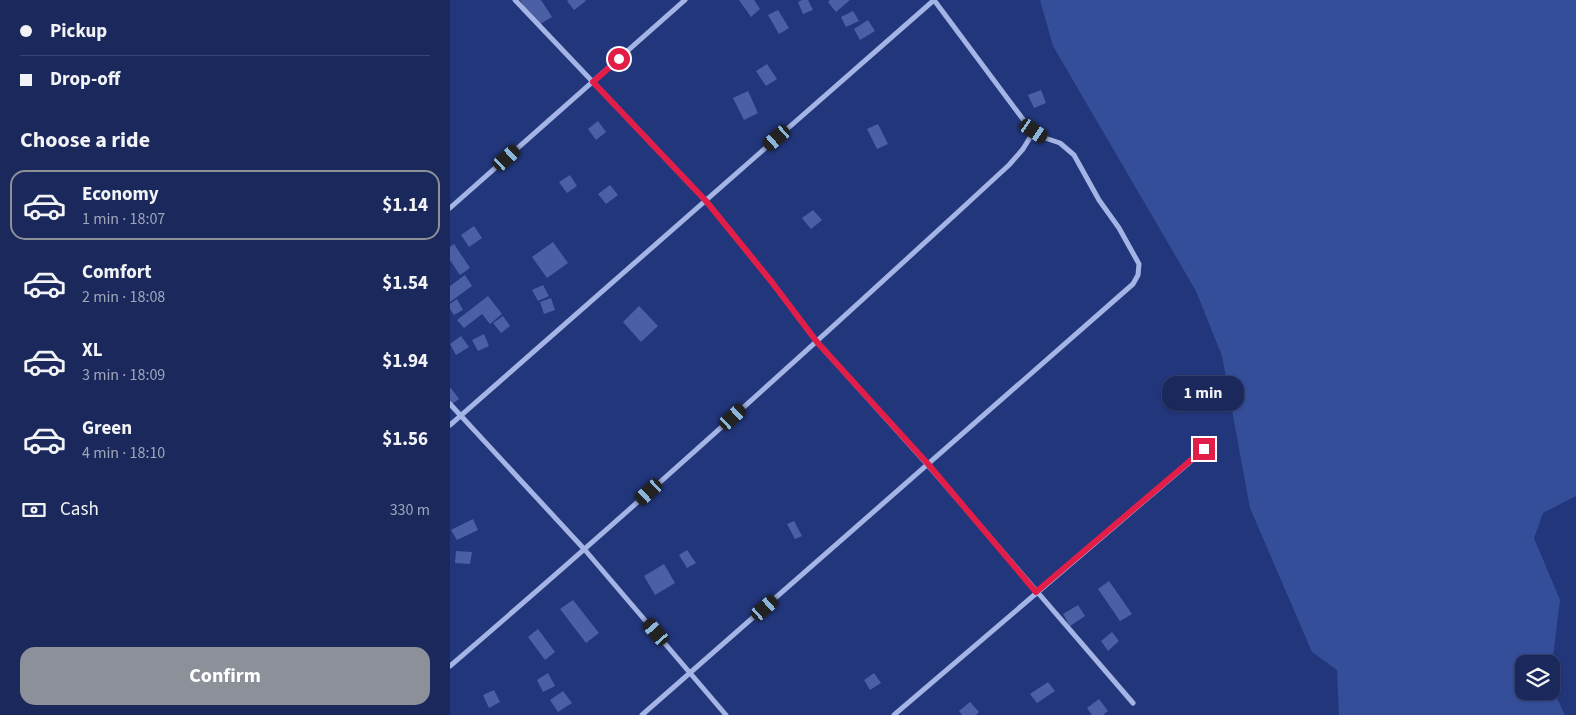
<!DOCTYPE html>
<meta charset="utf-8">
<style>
body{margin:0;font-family:"Source Sans 3",sans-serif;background:#233062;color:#f1f3f6;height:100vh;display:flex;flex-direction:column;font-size:19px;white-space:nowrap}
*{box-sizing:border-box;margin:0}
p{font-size:16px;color:#9fa6bb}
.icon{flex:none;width:28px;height:28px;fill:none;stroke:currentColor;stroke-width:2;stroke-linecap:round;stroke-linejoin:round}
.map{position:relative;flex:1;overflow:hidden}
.details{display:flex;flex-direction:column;background:#1a285c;width:450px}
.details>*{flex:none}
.hud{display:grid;align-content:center;height:110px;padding:0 20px;background:#1a285c}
.controls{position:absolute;left:1065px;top:655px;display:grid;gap:10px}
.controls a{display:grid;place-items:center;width:45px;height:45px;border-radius:10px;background:#1a285c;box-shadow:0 1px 4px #0004,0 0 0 1px #384472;font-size:25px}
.end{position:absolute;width:22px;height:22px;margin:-11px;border:6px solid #e11d48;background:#fff;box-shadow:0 0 0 2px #fff}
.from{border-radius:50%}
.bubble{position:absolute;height:35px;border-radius:15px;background:#1a285c;box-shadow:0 1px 4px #0004,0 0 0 1px #384472;font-size:16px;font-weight:700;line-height:35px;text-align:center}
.car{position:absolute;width:15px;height:30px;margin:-15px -8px;border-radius:6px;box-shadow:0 0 4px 1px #0007;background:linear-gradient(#222 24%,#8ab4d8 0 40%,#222 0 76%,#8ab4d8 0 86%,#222 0)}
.hud b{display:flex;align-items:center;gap:18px;height:48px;font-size:19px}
.hud b+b{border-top:1px solid #384472}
.hud i{width:12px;height:12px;background:#f1f3f6}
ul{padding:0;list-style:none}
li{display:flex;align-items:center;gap:15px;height:70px;margin:0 10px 8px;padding:0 10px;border:2px solid transparent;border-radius:15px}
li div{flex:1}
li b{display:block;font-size:19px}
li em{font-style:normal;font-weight:700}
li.active{border-color:#8c9099}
li>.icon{width:45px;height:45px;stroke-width:1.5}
h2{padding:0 20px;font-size:22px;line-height:60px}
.pay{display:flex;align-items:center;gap:12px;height:55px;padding:0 20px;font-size:19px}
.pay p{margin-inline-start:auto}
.action{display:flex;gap:10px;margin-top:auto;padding:10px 20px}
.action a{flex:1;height:58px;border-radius:15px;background:#8c9099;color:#fff;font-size:20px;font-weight:700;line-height:58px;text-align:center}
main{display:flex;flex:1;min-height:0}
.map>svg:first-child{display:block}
.green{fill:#354e99}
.building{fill:#4b60a4}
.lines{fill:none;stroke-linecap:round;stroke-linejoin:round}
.minor{stroke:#a4b4e5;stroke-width:5}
.route{stroke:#e11d48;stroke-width:6}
</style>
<main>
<section class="details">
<div class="hud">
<b><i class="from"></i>Pickup</b>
<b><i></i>Drop-off</b>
</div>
<h2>Choose a ride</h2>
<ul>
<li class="active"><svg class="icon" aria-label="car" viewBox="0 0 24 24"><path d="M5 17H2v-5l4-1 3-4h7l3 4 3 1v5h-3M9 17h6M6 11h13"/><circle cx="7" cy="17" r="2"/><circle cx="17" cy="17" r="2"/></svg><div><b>Economy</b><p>1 min · 18:07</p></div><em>$1.14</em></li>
<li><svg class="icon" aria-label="car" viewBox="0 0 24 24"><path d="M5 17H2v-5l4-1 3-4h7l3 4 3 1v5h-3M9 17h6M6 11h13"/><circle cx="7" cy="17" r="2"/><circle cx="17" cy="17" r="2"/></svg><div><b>Comfort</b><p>2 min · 18:08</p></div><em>$1.54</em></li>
<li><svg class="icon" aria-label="car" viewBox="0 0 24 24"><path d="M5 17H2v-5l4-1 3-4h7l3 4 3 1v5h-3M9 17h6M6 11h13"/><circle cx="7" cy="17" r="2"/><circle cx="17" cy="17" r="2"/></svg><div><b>XL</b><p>3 min · 18:09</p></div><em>$1.94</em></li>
<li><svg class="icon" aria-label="car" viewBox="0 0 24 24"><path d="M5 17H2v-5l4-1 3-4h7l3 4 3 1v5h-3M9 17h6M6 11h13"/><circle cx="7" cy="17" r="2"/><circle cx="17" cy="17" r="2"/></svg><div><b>Green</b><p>4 min · 18:10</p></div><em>$1.56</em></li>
</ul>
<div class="pay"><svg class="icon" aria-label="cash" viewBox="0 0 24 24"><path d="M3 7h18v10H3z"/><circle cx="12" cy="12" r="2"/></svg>Cash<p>330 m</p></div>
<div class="action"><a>Confirm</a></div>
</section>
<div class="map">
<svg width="1126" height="715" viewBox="0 0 1126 715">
<rect width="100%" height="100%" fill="#22367b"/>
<path class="green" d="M590,0H1126V496L1093,513L1084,538L1110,600L1101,672V664H1074V691H1101V686L1115,715H889L887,670L862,652L800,508L772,356L746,291L603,46Z"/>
<path class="building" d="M70,0H91L102,17L87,26Z
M119,0H135L136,1L124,10L117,1Z
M289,0H304L310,9L301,17Z
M352,0H358L363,10L353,14L348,2Z
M380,0H400L386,12L378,2Z
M328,10L339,28L329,34L318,15Z
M403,11L409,21L396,27L391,17Z
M418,20L425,31L410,40L404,29Z
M317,64L327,79L316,86L306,71Z
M591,90L596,103L584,108L578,95Z
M298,91L308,113L294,120L283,98Z
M148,121L156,132L146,140L138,129Z
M428,124L438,144L427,149L417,129Z
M120,175L127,186L117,193L109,182Z
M160,185L168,195L156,204L148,194Z
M363,210L372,220L361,229L352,218Z
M24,226L32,238L19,247L11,235Z
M103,242L118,263L97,278L82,257Z
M4,244L20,268L10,275L0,260V247Z
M15,275L22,286L0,302V286Z
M93,285L99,296L88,301L82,290Z
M38,296L52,314L40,324L32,314L14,328L7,320Z
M101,298L105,310L94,314L90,302Z
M7,299L13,310L4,315L0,309V304Z
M189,306L208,326L191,342L173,322Z
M53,316L60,326L51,333L43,323Z
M34,334L39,346L28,351L22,340Z
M11,336L19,347L6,355L0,344Z
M1,388L9,399L0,405V389Z
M23,519L28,530L7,540L1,530Z
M344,521L352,536L345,539L337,524Z
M237,550L246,563L237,568L229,555Z
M6,551L22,552L20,564L5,563Z
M214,564L225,583L205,595L194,576Z
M659,581L682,614L670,621L648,589Z
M123,600L149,633L136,643L110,609Z
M628,605L635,616L620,626L613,614Z
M88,629L105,652L95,660L78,637Z
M662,632L669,641L658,651L651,641Z
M98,673L105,686L93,692L87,680Z
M424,673L431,683L420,690L414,680Z
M598,682L605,691L587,703L580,694Z
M44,690L50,702L39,708L33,695Z
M113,691L122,703L108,712L100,700Z
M649,699L658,711L653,715H642L637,708Z
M520,702L529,712L526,715H512L509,711Z"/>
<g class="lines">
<path class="minor" d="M65,0L256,201L321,281L367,342L477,464L683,703
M0,208L235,0
M0,404L135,550L276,715
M0,425L484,0
M0,666C190,503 375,335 559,165L573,149L584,131
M192,715L683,284L688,275L689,264L669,228L649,200L624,155L610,143L595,138L575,122L484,0
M444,715L755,449"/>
</g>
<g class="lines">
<path class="route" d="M169,59L143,82L256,201L321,281L367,342L478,464L586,592L754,449"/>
</g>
</svg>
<div class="controls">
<a><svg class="icon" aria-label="layers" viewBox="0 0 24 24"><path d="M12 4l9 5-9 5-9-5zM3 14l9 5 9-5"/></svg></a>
</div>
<i class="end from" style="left:169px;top:59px"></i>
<i class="end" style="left:754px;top:449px"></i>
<div class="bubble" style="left:712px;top:376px;width:82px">1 min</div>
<i class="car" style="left:584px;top:131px;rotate:124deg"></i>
<i class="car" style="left:327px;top:138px;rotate:229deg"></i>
<i class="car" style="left:57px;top:158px;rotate:48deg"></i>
<i class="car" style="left:283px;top:417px;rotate:48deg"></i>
<i class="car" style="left:199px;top:492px;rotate:228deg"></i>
<i class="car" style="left:315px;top:608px;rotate:49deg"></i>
<i class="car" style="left:206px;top:632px;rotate:319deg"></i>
</div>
</main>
